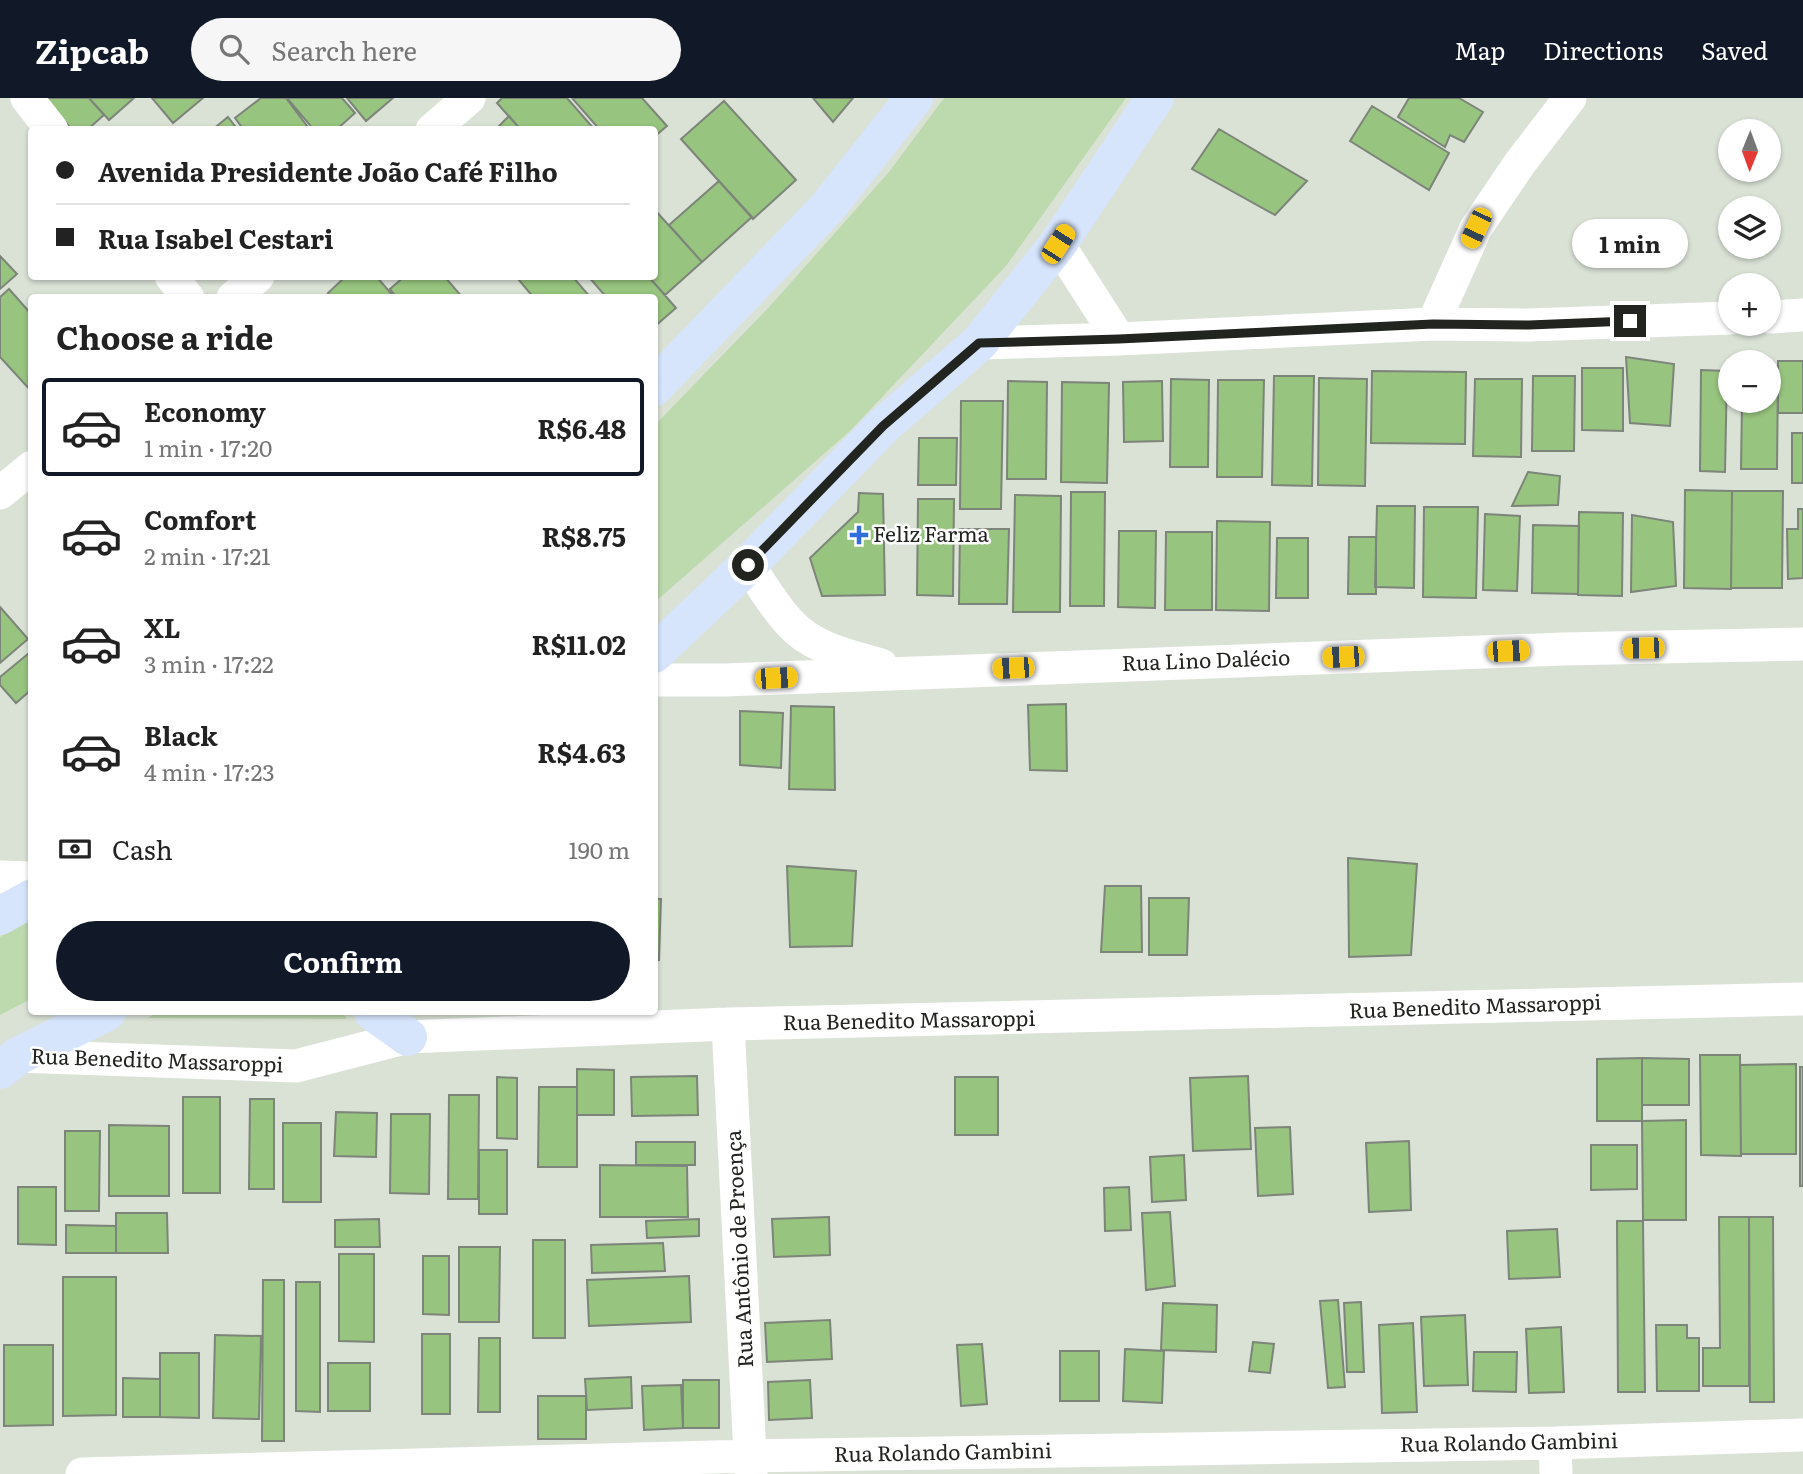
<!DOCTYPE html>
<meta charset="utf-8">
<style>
body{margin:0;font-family:Literata,serif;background:#f6f6f6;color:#222;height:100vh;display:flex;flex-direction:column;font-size:26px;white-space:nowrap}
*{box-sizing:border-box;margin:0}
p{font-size:23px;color:#767676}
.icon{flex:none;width:38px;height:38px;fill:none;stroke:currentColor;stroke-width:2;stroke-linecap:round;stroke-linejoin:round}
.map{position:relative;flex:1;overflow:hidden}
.panel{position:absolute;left:28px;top:196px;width:630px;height:721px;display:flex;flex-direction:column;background:#fff;border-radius:7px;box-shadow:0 2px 5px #0004}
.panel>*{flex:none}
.banner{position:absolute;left:28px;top:28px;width:630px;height:154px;border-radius:7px;box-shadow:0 2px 5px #0004;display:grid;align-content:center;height:154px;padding:0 28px;background:#fff}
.needle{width:46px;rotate:181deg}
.controls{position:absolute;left:1718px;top:21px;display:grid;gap:14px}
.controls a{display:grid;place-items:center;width:63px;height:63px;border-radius:50%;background:#fff;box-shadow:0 2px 5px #0004;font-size:35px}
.end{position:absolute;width:32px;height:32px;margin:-16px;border:9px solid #222420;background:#fff;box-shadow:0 0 0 4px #fff}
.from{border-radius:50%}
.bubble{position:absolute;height:49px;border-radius:24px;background:#fff;box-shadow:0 2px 5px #0004;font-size:23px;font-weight:700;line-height:49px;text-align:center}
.car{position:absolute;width:21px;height:42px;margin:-21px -10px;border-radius:9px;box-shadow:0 0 5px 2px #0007;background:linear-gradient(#f5c518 24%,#345 0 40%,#f5c518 0 76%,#345 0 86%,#f5c518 0)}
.banner b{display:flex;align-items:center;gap:24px;height:66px;font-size:26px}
.banner b+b{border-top:2px solid #e0e0e0}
.banner i{width:18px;height:18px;background:#222}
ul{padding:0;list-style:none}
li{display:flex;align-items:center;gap:21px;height:98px;margin:0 14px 10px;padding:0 14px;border:4px solid transparent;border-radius:7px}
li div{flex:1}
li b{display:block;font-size:26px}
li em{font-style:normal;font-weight:700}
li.on{border-color:#111827}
li>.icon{width:63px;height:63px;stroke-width:1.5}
h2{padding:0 28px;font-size:32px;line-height:84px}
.pay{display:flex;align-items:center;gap:18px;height:77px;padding:0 28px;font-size:26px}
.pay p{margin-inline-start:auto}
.cta{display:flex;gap:14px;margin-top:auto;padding:14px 28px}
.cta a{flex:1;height:80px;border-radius:42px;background:#111827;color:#fff;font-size:28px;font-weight:700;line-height:80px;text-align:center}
header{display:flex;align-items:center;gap:42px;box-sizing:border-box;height:98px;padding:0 35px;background:#111827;color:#fff}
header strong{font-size:33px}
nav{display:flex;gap:38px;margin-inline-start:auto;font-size:24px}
.search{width:490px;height:63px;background:#f6f6f6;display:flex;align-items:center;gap:18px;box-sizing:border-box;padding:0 24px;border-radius:38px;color:#767676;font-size:26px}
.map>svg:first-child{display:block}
.green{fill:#bdd9ae}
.building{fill:#97c47e;stroke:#7d847a;stroke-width:2}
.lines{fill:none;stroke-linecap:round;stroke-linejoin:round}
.street{stroke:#fff;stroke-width:33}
.primary{stroke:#d6e4fc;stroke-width:38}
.route{stroke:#222420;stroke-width:9}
.poi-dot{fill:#306edc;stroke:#fff;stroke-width:2.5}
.labels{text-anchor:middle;stroke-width:5;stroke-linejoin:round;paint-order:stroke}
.poi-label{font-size:21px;fill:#222420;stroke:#fff;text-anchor:start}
.street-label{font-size:21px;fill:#222420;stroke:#fff}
</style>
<header>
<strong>Zipcab</strong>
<div class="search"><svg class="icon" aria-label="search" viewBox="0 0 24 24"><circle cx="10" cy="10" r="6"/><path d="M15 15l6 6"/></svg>Search here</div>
<nav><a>Map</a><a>Directions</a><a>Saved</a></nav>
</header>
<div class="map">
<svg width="1803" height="1376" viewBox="0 0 1803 1376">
<rect width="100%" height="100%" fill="#dae2d6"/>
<path class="green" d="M944,0H1126L1006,168L850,333L655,504V327L771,207L889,74Z
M31,820V901L0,917V839Z
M160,914H342L347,921L147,920Z"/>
<path class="building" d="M45,0H89L104,17L87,32H72Z
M89,0H134L109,22Z
M152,0H203L173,25Z
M261,0H286L310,32H244L235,20Z
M287,0H342L355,15L336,32H314Z
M347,0H393L366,23Z
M502,0H567L595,32H521L497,5Z
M572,0H642L667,28L654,39V32H600Z
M813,0H853L833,24Z
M1409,0H1459L1483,14L1464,44L1450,37L1445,49L1398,19Z
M724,3L796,82L753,121L681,41Z
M1372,8L1449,55L1429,92L1350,43Z
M509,18L521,32H495Z
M228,19L238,32H212Z
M1219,31L1307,83L1275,117L1192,71Z
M719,83L752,119L702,164L669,127Z
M654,111L702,164L665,197L648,178H654Z
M0,158L17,176L0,191Z
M346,178H376L395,200H332L328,195Z
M405,178H444L463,200H397L390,191Z
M520,178H572L591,200H534L518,181Z
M588,178H648L676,210L654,229V200H607Z
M9,191L32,217V294L0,259V199Z
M1626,259L1674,266L1670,328L1630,325Z
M1778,263H1803V315H1778Z
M1582,270H1623V333L1582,332Z
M1701,272L1727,273L1725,374L1700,373Z
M1372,273L1466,274L1465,346L1371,345Z
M1274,278H1314L1312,388L1272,387Z
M1533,278H1575L1574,353H1532Z
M1769,278H1778L1777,371H1741L1742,303H1769Z
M1319,280L1367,281L1365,388L1318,387Z
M1171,281L1209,282L1208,369H1170Z
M1475,281H1522L1521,359L1473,358Z
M1218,282H1264L1262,379H1217Z
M1008,283L1047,284L1046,381H1007Z
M1162,283L1163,343L1124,344L1123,284Z
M1062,284L1109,285L1107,385L1061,384Z
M961,303H1003L1001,411H960Z
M1792,335H1803V385H1792Z
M919,340H957L956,387H918Z
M1528,374L1560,378L1558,407L1512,408Z
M1685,392L1732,393L1731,491L1684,490Z
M1732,393H1783L1782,490H1731Z
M1071,394H1105L1104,508H1070Z
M859,395L883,396L885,497L822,498L810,460L858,414Z
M1015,397L1061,398L1060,514H1013Z
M918,401H954L953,498L917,497Z
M1377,408H1415L1414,490L1375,489Z
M1424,409H1478L1476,500L1423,499Z
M1798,411H1803V480L1788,481L1787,431H1798Z
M1579,414L1623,415L1622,498L1578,497Z
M1485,416L1520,418L1517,493L1483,492Z
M1632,417L1673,424L1676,488L1631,494Z
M1217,423L1270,424L1269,513L1216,512Z
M1533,427L1579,428L1578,496L1532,495Z
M960,431H1009L1007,506H959Z
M1119,433H1156L1155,510L1118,509Z
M1166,434H1212V512H1165Z
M1349,439H1376V496H1348Z
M1277,440H1308V500H1276Z
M0,509L28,541L0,565Z
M29,555L32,558V591L16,605L0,587V579Z
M1066,606L1067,673L1030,672L1028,607Z
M791,608L834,609L835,692L789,691Z
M740,613L783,615L781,670L740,667Z
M1348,760L1417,766L1411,857L1349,859Z
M787,768L856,773L852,848L790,849Z
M1105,788H1141L1142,854H1101Z
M1149,800H1189L1187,857H1149Z
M654,801H661L659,862H654Z
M1700,957H1740L1741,1058L1701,1057Z
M1642,960L1689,961V1007H1642Z
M1642,960V1023H1597V961Z
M1796,966V1056H1741L1740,967Z
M1800,969H1803V1088H1800Z
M577,971L614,972V1017H577Z
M697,978L698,1017L632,1018L631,979Z
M1248,978L1251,1051L1193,1053L1190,980Z
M497,979L517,980V1041L497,1040Z
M955,979H998V1037H955Z
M539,989H577V1069H538Z
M449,997H479L478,1101H448Z
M183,999H220V1095H183Z
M250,1001H274V1091H249Z
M336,1014L377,1015L376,1059L334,1058Z
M391,1016H430L429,1096L390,1095Z
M1686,1022V1122H1643L1642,1023Z
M283,1025H321V1104H283Z
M109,1027L169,1028V1098H109Z
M1290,1029L1293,1096L1258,1098L1255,1030Z
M65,1033H100L99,1113H65Z
M1409,1043L1411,1112L1369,1114L1366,1045Z
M636,1044H695V1067H636Z
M1591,1047H1637V1091L1591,1092Z
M479,1052H507V1116H479Z
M1184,1057L1186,1102L1152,1104L1150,1059Z
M600,1067L687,1068L688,1119H600Z
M18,1089H56V1147L18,1146Z
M1129,1089L1131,1132L1105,1133L1104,1090Z
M1170,1114L1175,1188L1146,1192L1142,1115Z
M116,1115H167L168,1155H116Z
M829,1119L830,1157L774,1159L772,1121Z
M1719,1119H1749V1288H1703V1250H1720Z
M1749,1119H1773L1774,1304H1750Z
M379,1121L380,1149H335V1122Z
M699,1121V1138L647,1140L646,1123Z
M1617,1123H1643L1645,1294H1618Z
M66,1127L116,1128V1155H66Z
M1557,1131L1560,1179L1509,1181L1507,1133Z
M533,1142H565V1240H533Z
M663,1145L665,1173L592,1175L591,1147Z
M459,1149H500L499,1224H459Z
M339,1156H374V1244L339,1243Z
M423,1158H449V1217L423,1216Z
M689,1178L691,1224L589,1228L587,1182Z
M63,1179H116V1317L63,1318Z
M263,1182H284V1343H262Z
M296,1184H320V1314L296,1313Z
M1338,1202L1345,1289L1328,1290L1320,1203Z
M1361,1204L1364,1274H1347L1344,1205Z
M1163,1205L1217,1207L1216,1254L1161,1252Z
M1465,1217L1468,1287L1424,1288L1421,1219Z
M830,1222L832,1261L767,1264L765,1225Z
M1413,1225L1417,1314L1382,1315L1379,1227Z
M1656,1227H1687V1240H1699V1293H1657Z
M1561,1229L1564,1294L1529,1295L1526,1231Z
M422,1236H450V1316H422Z
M215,1237L261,1238L259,1321L213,1320Z
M479,1240H500V1314H478Z
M1253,1244L1274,1246L1270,1275L1249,1273Z
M982,1246L987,1306L961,1308L957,1247Z
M4,1247H53V1327L4,1328Z
M1125,1251L1164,1253L1162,1305L1123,1303Z
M1060,1253H1099V1303H1060Z
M1474,1254H1517L1516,1294L1473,1293Z
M160,1255H199V1320L160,1319Z
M328,1265H370V1313H328Z
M631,1279L632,1310L587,1312L585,1281Z
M123,1280L160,1281V1319H123Z
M683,1282H719V1330H683Z
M810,1282L812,1320L769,1322L768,1284Z
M681,1287L683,1330L644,1332L642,1288Z
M538,1298H586V1341H538Z"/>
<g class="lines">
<path class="street" d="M27,0L52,32
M432,32L469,0
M1058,146L1119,241
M171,178L188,200
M233,200L258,178
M1769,219L1803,217
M1433,226L1476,130L1520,65L1570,0
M979,245L1119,241L1433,226L1529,227L1731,220
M0,395L32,369
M748,467C761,485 773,507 789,524C811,550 850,558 881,567
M654,582H725L1563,551L1803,546
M0,779L32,780
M728,926L751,1376
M18,958L296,968L408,939L728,926L1803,901
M1555,1345L1556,1376
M82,1376L752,1358L1555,1345L1803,1337"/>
<path class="primary" d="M654,289L827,110L914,0
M654,556L748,467L883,328L979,245L1058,146L1155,0
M0,818L32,800
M373,914L408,939
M0,972L18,958L107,914"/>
</g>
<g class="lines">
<path class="route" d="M748,467L883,328L979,245L1119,241L1433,226L1529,227L1630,223"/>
</g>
<path class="poi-dot" d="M855.5 426.5h7v7h7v7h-7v7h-7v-7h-7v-7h7z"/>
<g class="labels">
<g class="poi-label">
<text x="873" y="444">Feliz Farma</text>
</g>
<g class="street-label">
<text transform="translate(1206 563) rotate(-2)" y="7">Rua Lino Dalécio</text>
<text transform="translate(1475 909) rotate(-2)" y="7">Rua Benedito Massaroppi</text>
<text transform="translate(909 923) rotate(-1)" y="7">Rua Benedito Massaroppi</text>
<text transform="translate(157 963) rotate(2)" y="7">Rua Benedito Massaroppi</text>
<text transform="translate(740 1151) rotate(-93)" y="7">Rua Antônio de Proença</text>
<text transform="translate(1509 1345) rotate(-1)" y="7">Rua Rolando Gambini</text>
<text transform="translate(943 1355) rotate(-1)" y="7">Rua Rolando Gambini</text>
</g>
</g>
</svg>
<div class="controls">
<a><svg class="needle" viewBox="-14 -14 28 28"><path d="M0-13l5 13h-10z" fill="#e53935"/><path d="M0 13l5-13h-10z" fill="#767676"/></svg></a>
<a><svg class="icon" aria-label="layers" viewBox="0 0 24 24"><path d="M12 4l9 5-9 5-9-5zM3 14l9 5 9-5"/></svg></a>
<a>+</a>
<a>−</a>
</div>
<i class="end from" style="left:748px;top:467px"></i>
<i class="end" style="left:1630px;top:223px"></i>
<div class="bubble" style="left:1572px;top:121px;width:116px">1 min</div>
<i class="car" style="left:1476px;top:130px;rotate:205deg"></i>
<i class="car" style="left:1058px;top:146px;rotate:33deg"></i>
<i class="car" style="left:1643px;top:550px;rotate:269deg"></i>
<i class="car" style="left:1508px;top:553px;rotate:88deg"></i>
<i class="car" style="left:1343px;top:559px;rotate:268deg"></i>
<i class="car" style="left:1013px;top:570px;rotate:268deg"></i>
<i class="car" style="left:776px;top:580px;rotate:87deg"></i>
<div class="banner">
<b><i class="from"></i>Avenida Presidente João Café Filho</b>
<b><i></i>Rua Isabel Cestari</b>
</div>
<section class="panel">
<h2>Choose a ride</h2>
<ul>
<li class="on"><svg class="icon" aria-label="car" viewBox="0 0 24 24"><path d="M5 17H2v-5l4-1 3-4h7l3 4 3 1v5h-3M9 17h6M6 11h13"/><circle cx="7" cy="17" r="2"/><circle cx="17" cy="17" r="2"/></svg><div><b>Economy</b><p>1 min · 17:20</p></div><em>R$6.48</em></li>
<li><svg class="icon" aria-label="car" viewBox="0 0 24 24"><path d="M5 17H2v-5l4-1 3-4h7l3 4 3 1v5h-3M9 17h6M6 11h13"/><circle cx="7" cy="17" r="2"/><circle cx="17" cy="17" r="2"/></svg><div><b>Comfort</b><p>2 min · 17:21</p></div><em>R$8.75</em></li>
<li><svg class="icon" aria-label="car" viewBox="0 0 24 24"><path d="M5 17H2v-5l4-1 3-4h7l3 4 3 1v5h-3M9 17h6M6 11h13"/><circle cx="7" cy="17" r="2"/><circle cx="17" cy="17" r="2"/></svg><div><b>XL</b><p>3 min · 17:22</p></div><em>R$11.02</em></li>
<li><svg class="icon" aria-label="car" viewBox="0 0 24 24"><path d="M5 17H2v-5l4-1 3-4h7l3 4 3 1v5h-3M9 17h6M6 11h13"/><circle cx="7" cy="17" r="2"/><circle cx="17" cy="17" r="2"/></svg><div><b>Black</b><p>4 min · 17:23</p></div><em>R$4.63</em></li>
</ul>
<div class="pay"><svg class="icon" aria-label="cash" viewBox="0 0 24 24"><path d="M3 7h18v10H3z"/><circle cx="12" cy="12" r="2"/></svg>Cash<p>190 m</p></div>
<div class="cta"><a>Confirm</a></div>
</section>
</div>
